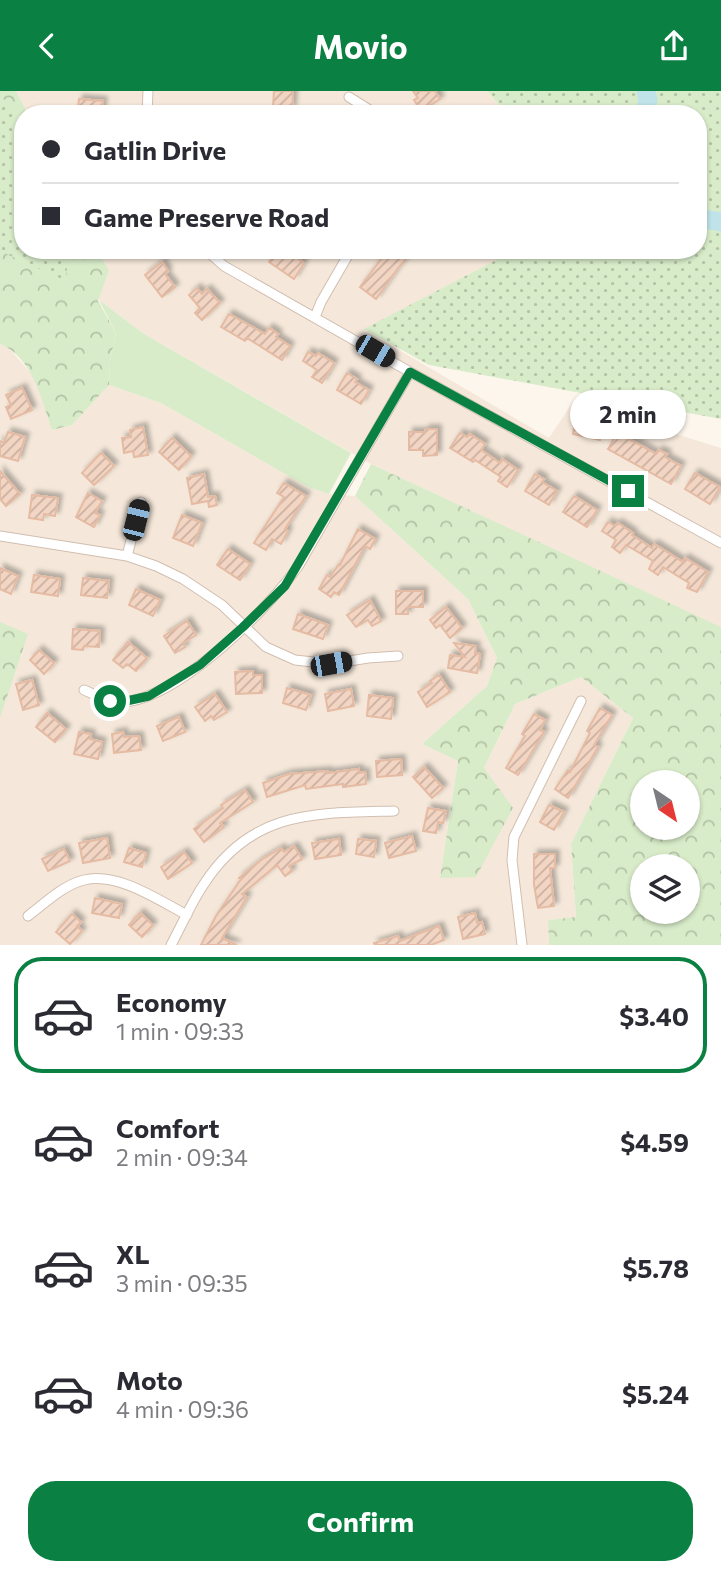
<!DOCTYPE html>
<meta charset="utf-8">
<style>
body{margin:0;font-family:Commissioner,sans-serif;background:#f7f7f7;color:#2b2b33;height:100vh;display:flex;flex-direction:column;font-size:26px;white-space:nowrap}
*{box-sizing:border-box;margin:0}
p{font-size:23px;color:#7c7c81}
.icon{flex:none;width:38px;height:38px;fill:none;stroke:currentColor;stroke-width:2;stroke-linecap:round;stroke-linejoin:round}
.map{position:relative;height:854px;overflow:hidden}
.sheet{display:flex;flex-direction:column;background:#fff;flex:1}
.sheet>*{flex:none}
.top-card{position:absolute;left:14px;top:14px;width:693px;height:154px;border-radius:28px;box-shadow:0 2px 5px #0004;display:grid;align-content:center;height:154px;padding:0 28px;background:#fff}
.needle{width:46px;rotate:145deg}
.tools{position:absolute;left:630px;top:679px;display:grid;gap:14px}
.tools a{display:grid;place-items:center;width:70px;height:70px;border-radius:50%;background:#fff;box-shadow:0 2px 5px #0004;font-size:35px}
.end{position:absolute;width:32px;height:32px;margin:-16px;border:9px solid #0b8043;background:#fff;box-shadow:0 0 0 4px #fff}
.from{border-radius:50%}
.bubble{position:absolute;height:49px;border-radius:24px;background:#fff;box-shadow:0 2px 5px #0004;font-size:23px;font-weight:700;line-height:49px;text-align:center}
.car{position:absolute;width:21px;height:42px;margin:-21px -10px;border-radius:9px;box-shadow:0 0 5px 2px #0007;background:linear-gradient(#222 24%,#8ab4d8 0 40%,#222 0 76%,#8ab4d8 0 86%,#222 0)}
.top-card b{display:flex;align-items:center;gap:24px;height:66px;font-size:26px}
.top-card b+b{border-top:2px solid #e1e1e2}
.top-card i{width:18px;height:18px;background:#2b2b33}
ul{padding:12px 0 0;list-style:none}
li{display:flex;align-items:center;gap:21px;height:116px;margin:0 14px 10px;padding:0 14px;border:4px solid transparent;border-radius:28px}
li div{flex:1}
li b{display:block;font-size:26px}
li em{font-style:normal;font-weight:700}
li.active{border-color:#0b8043}
li>.icon{width:63px;height:63px;stroke-width:1.5}
.button{display:flex;gap:14px;margin-top:auto;padding:14px 28px}
.button a{flex:1;height:80px;border-radius:28px;background:#0b8043;color:#fff;font-size:28px;font-weight:700;line-height:80px;text-align:center}
header{display:flex;justify-content:space-between;align-items:center;height:91px;padding:0 28px;background:#0b8043;color:#fff;font-size:32px;font-weight:700}
.map>svg:first-child{display:block}
.residential{fill:#f5e8da}
.green{fill:#d8ecc9}
.forest{fill:url(#forest-crowns);fill-rule:evenodd}
.park{fill:url(#park-dots)}
.lines{fill:none;stroke-linecap:round;stroke-linejoin:round}
.river{stroke:#bfe3e8;stroke-width:19}
.building{fill:url(#building-hatch);stroke:#e6bba3;stroke-width:2;filter:url(#shadow)}
.minor-casing{stroke:#d1beb0;stroke-width:11}
.minor{stroke:#fff;stroke-width:9}
.route{stroke:#0b8043;stroke-width:9}
</style>
<header><svg class="icon" aria-label="back" viewBox="0 0 24 24"><path d="M15 5l-7 7 7 7"/></svg>Movio<svg class="icon" aria-label="share" viewBox="0 0 24 24"><path d="M12 15V3M7 8l5-5 5 5M5 13v7h14v-7"/></svg></header>
<div class="map">
<svg width="721" height="854" viewBox="0 0 721 854">
<defs>
<pattern id="forest-crowns" width="20" height="18" patternUnits="userSpaceOnUse" patternTransform="scale(1.75)"><rect width="20" height="18" fill="#d8ecc9"/><path d="M2 6a3 3 0 1 1 6 0M12 15a3 3 0 1 1 6 0" fill="none" stroke="#b4c2a5"/></pattern>
<pattern id="park-dots" width="8" height="8" patternUnits="userSpaceOnUse" patternTransform="scale(1.75)"><rect width="8" height="8" fill="#d8ecc9"/><path d="M2 2h.1M6 6h.1" fill="none" stroke="#b4c2a5" stroke-width="1.8" stroke-linecap="round"/></pattern>
<pattern id="building-hatch" width="6" height="6" patternUnits="userSpaceOnUse" patternTransform="scale(1.75)"><rect width="6" height="6" fill="#f3d5c3"/><path d="M-1 1l2-2M0 6l6-6M5 7l2-2" fill="none" stroke="#cab0a1"/></pattern>
<filter id="shadow"><feDropShadow dx="4" dy="-4" stdDeviation="2" flood-color="#0004"/></filter>
</defs>
<rect width="100%" height="100%" fill="#fdf6ec"/>
<path class="residential" d="M16,0H487L507,23H28Z
M83,159H501L496,169L365,239L549,347L573,311L721,357V537L371,373L144,243L99,209Z
M0,253L8,256L35,287L52,339L72,334L109,294L161,312L308,396L329,403L355,405L468,508L497,567L487,595L422,653L458,670L440,787L484,677L515,613L581,586L633,627L571,753L576,826L548,829L549,854H0Z"/>
<path class="green" d="M99,209L144,243L351,362L329,403L308,396L161,312L109,294L110,270L116,242Z"/>
<path class="forest" d="M0,0H16L28,23H23V159H96L109,179L98,210L116,242L110,270L109,294L72,334L52,339C42,310 32,265 0,253Z
M371,373L721,536V854H549L548,829L576,826L571,753L633,627L581,586L515,613L484,677L513,717L476,786L440,787L458,670L422,653L487,595L497,567L468,508L355,405ZM642,691H688V737H642ZM642,775H688V821H642Z
M0,531L28,543L0,627Z"/>
<path class="park" d="M487,0H721V328L429,274L364,238L496,169L501,159H698V23H507Z
M0,4L23,28V159H68L66,190L0,160Z"/>
<g class="lines">
<path class="river" d="M645,23L648,9L646,0
M698,130L703,128L721,131"/>
</g>
<path class="building" d="M274,0H293L292,18L273,16Z
M413,0H435L440,8L421,20L414,9L418,7Z
M79,8L103,10L101,23H77Z
M277,159H294L291,163L304,172L294,188L269,171Z
M388,159H414L398,177L376,208L360,196Z
M162,171L168,180L165,183L175,196L162,206L145,184Z
M197,197L202,203L207,198L220,212L202,229L195,222L200,217L189,204Z
M229,223L265,243L269,237L278,243L276,246L290,255L282,269L247,247L245,250L221,236Z
M308,261L316,265L318,262L334,272L322,292L312,286L317,279L303,270Z
M347,282L357,288L355,291L369,299L361,313L337,299Z
M22,297L32,319L11,328L6,316L11,314L6,304Z
M576,325L603,331L600,349L573,343Z
M143,336L148,364L134,366L133,360L124,362L122,347L131,346L130,339Z
M620,337L630,343L627,347L656,363L659,359L667,363L665,366L681,375L671,393L608,358Z
M426,338H437V364L423,365V359H409V341H425Z
M8,341L25,346L18,370L0,365V350L4,352Z
M460,342L467,346L470,343L485,353L481,359L500,372L502,368L518,379L507,396L498,390L501,386L475,369L473,371L450,357Z
M172,347L191,365L179,379L159,361Z
M101,362L114,375L94,394L82,382Z
M0,380L20,403L6,415L0,408Z
M695,382L720,396L710,413L685,398Z
M204,383L208,406L215,405L217,414L209,416L208,410L192,413L187,387Z
M535,383L544,388L542,391L557,400L549,414L525,400Z
M284,392L306,405L285,438L288,440L281,453L272,448L266,459L254,452L284,406L277,402Z
M88,402L102,410L95,422L100,424L94,436L76,426Z
M32,404L58,407L55,425L44,423L43,429L29,427Z
M574,405L597,419L587,436L563,421Z
M182,424L202,432L193,455L173,447Z
M608,431L615,435L618,432L633,442L632,444L652,457L654,453L683,471L685,467L708,481L697,501L687,497L689,492L663,476L658,484L649,478L653,470L626,454L620,462L612,456L616,449L602,440Z
M358,438L375,448L370,458L365,455L339,504L334,501L331,506L319,498L327,484L330,486L339,473L340,474Z
M228,458L250,473L240,489L217,474Z
M0,477L18,485L11,503L0,498Z
M34,484L60,488L58,505L31,501Z
M83,487L109,490L107,507L81,504Z
M136,498L160,509L153,525L129,514Z
M396,500H423V516H408V523H396Z
M370,509L381,530L372,535L368,529L356,536L347,524Z
M446,516L462,537L450,547L440,534L436,537L430,529Z
M298,523L328,534L323,548L293,538Z
M187,530L196,544L183,552L185,556L175,562L164,545Z
M73,538L100,540L99,556L84,555L83,559L72,558Z
M128,551L147,567L136,580L127,573L123,577L113,569Z
M454,552L476,555L475,562L480,563L477,582L448,577L450,564L465,566Z
M39,559L54,572L44,583L30,569Z
M253,580V584H262V602L236,603L235,581Z
M439,584L450,601L427,616L418,601L432,592L430,590Z
M32,589L39,614L23,619L16,593Z
M287,597L311,604L306,619L283,612Z
M351,598L354,615L328,620L325,603Z
M215,603L227,621L214,629L211,625L205,630L195,616Z
M369,604L393,607L391,628L367,625Z
M600,617L612,624L594,654L598,656L568,707L555,698L568,679L570,681L590,642L587,640Z
M47,622L66,638L55,651L36,636Z
M534,623L545,629L540,639L544,641L518,684L506,677L525,645L522,643Z
M179,626L185,641L163,650L157,635Z
M79,641L91,643L90,648L102,651L98,668L74,663Z
M123,641L124,646L139,645L141,659L114,662L112,643Z
M401,668L402,684L377,686L376,670Z
M424,676L443,697L432,707L413,686Z
M359,678V682L365,681L366,693L343,696V693L306,698L305,694L267,706L263,692L289,683L328,680V682Z
M245,699L253,711L220,732L224,736L204,751L194,738L223,717L221,714Z
M549,714L564,721L554,739L540,731Z
M428,717L446,720L443,732L438,731L436,742L423,740Z
M412,745L416,760L389,767L385,752Z
M107,747L110,767L83,772L79,752Z
M339,748L341,764L315,768L312,752Z
M358,748L376,750L374,766L356,763Z
M294,755L302,768L289,775L292,780L285,785L277,774L242,803L247,806L222,847L237,854H201L216,825L241,788L239,787L261,769L281,757L284,761Z
M129,757L146,762L142,776L124,771Z
M64,758L70,770L48,780L42,768Z
M184,761L192,772L168,788L161,776Z
M534,763H555V777H550L554,815L538,817L534,794Z
M95,807L122,813L119,827L92,822Z
M140,822L153,834L142,846L129,834Z
M475,822L477,832L482,831L485,843L463,848L458,826Z
M72,823L81,831L77,835L82,840L70,853L56,841Z
M439,835L444,849L431,854H375L374,852L398,845L400,850Z"/>
<g class="lines">
<g class="minor-casing">
<path id="minor" d="M349,6L376,23
M147,23L148,0
M206,159L224,175L410,281L721,452
M315,226L321,211L351,159
M0,445L127,465L156,475L183,488L222,514L266,556L295,569L331,573L368,567L398,565
M127,465L141,411
M84,599C96,604 107,611 120,611C175,611 269,518 299,474L410,281
M28,825C44,813 63,794 84,789C118,781 158,809 187,824
M171,854C182,834 191,812 204,793C252,719 315,722 394,720
M522,854L512,769L514,746L581,610"/>
</g>
<use href="#minor" class="minor"/>
</g>
<g class="lines">
<path class="route" d="M110,610L122,611L149,605L200,574L243,536L285,495L410,281L628,400"/>
</g>
</svg>
<div class="tools">
<a><svg class="needle" viewBox="-14 -14 28 28"><path d="M0-13l5 13h-10z" fill="#e53935"/><path d="M0 13l5-13h-10z" fill="#7c7c81"/></svg></a>
<a><svg class="icon" aria-label="layers" viewBox="0 0 24 24"><path d="M12 4l9 5-9 5-9-5zM3 14l9 5 9-5"/></svg></a>
</div>
<i class="end from" style="left:110px;top:610px"></i>
<i class="end" style="left:628px;top:400px"></i>
<div class="bubble" style="left:570px;top:299px;width:116px">2 min</div>
<i class="car" style="left:375px;top:260px;rotate:120deg"></i>
<i class="car" style="left:136px;top:429px;rotate:14deg"></i>
<i class="car" style="left:331px;top:573px;rotate:80deg"></i>
<div class="top-card">
<b><i class="from"></i>Gatlin Drive</b>
<b><i></i>Game Preserve Road</b>
</div>
</div>
<section class="sheet">
<ul>
<li class="active"><svg class="icon" aria-label="car" viewBox="0 0 24 24"><path d="M5 17H2v-5l4-1 3-4h7l3 4 3 1v5h-3M9 17h6M6 11h13"/><circle cx="7" cy="17" r="2"/><circle cx="17" cy="17" r="2"/></svg><div><b>Economy</b><p>1 min · 09:33</p></div><em>$3.40</em></li>
<li><svg class="icon" aria-label="car" viewBox="0 0 24 24"><path d="M5 17H2v-5l4-1 3-4h7l3 4 3 1v5h-3M9 17h6M6 11h13"/><circle cx="7" cy="17" r="2"/><circle cx="17" cy="17" r="2"/></svg><div><b>Comfort</b><p>2 min · 09:34</p></div><em>$4.59</em></li>
<li><svg class="icon" aria-label="car" viewBox="0 0 24 24"><path d="M5 17H2v-5l4-1 3-4h7l3 4 3 1v5h-3M9 17h6M6 11h13"/><circle cx="7" cy="17" r="2"/><circle cx="17" cy="17" r="2"/></svg><div><b>XL</b><p>3 min · 09:35</p></div><em>$5.78</em></li>
<li><svg class="icon" aria-label="car" viewBox="0 0 24 24"><path d="M5 17H2v-5l4-1 3-4h7l3 4 3 1v5h-3M9 17h6M6 11h13"/><circle cx="7" cy="17" r="2"/><circle cx="17" cy="17" r="2"/></svg><div><b>Moto</b><p>4 min · 09:36</p></div><em>$5.24</em></li>
</ul>
<div class="button"><a>Confirm</a></div>
</section>
